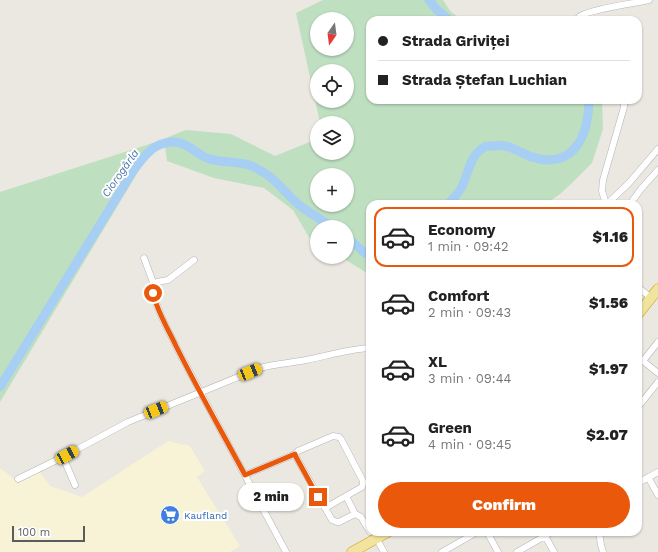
<!DOCTYPE html>
<meta charset="utf-8">
<style>
body{margin:0;font-family:"Work Sans",sans-serif;background:#f6f6f6;color:#222;height:100vh;display:flex;flex-direction:column;font-size:15px;white-space:nowrap}
*{box-sizing:border-box;margin:0}
p{font-size:13px;color:#767676}
.icon{flex:none;width:22px;height:22px;fill:none;stroke:currentColor;stroke-width:2;stroke-linecap:round;stroke-linejoin:round}
.map{position:relative;flex:1;overflow:hidden}
.side{position:absolute;left:366px;top:200px;width:276px;height:336px;display:flex;flex-direction:column;background:#fff;border-radius:12px;box-shadow:0 1px 3px #0004}
.side>*{flex:none}
.hud{position:absolute;left:366px;top:16px;width:276px;height:88px;border-radius:12px;box-shadow:0 1px 3px #0004;display:grid;align-content:center;height:88px;padding:0 12px;background:#fff}
.needle{width:26px;rotate:194deg}
.fabs{position:absolute;left:310px;top:12px;display:grid;gap:8px}
.fabs a{display:grid;place-items:center;width:44px;height:44px;border-radius:50%;background:#fff;box-shadow:0 1px 3px #0004;font-size:20px}
.scale{position:absolute;left:12px;bottom:10px;width:73px;box-sizing:border-box;padding-left:4px;border:2px solid #595b5f;border-top:0;font-size:11px;line-height:14px;white-space:nowrap;color:#595b5f;-webkit-text-stroke:3px #fff;paint-order:stroke}
.end{position:absolute;width:18px;height:18px;margin:-9px;border:5px solid #ea580c;background:#fff;box-shadow:0 0 0 2px #fff}
.from{border-radius:50%}
.bubble{position:absolute;height:28px;border-radius:14px;background:#fff;box-shadow:0 1px 3px #0004;font-size:13px;font-weight:800;line-height:28px;text-align:center}
.car{position:absolute;width:12px;height:24px;margin:-12px -6px;border-radius:5px;box-shadow:0 0 3px 1px #0007;background:linear-gradient(#f5c518 24%,#345 0 40%,#f5c518 0 76%,#345 0 86%,#f5c518 0)}
.hud b{display:flex;align-items:center;gap:14px;height:38px;font-size:15px}
.hud b+b{border-top:1px solid #e0e0e0}
.hud i{width:10px;height:10px;background:#222}
ul{padding:7px 0 0;list-style:none}
li{display:flex;align-items:center;gap:12px;height:60px;margin:0 8px 6px;padding:0 4px;border:2px solid transparent;border-radius:12px}
li div{flex:1}
li b{display:block;font-size:15px}
li em{font-style:normal;font-weight:800}
li.selected{border-color:#ea580c}
li>.icon{width:36px;height:36px;stroke-width:1.5}
.action{display:flex;gap:8px;margin-top:auto;padding:8px 12px}
.action a{flex:1;height:46px;border-radius:24px;background:#ea580c;color:#fff;font-size:16px;font-weight:800;line-height:46px;text-align:center}
.map>svg:first-child{display:block}
.commercial{fill:#f8f2d7}
.green{fill:#bfdfc1;fill-rule:evenodd}
.lines{fill:none;stroke-linecap:round;stroke-linejoin:round}
.river{stroke:#a7cef3;stroke-width:9}
.minor-casing{stroke:#b3b5b9;stroke-width:7}
.trunk-casing{stroke:#cea01c;stroke-width:11}
.minor{stroke:#fff;stroke-width:6}
.trunk{stroke:#f1e49f;stroke-width:10}
.route{stroke:#ea580c;stroke-width:5}
.labels{text-anchor:middle;stroke-width:4;stroke-linejoin:round;paint-order:stroke}
.shop-label{font-size:10px;fill:#366cbe;stroke:#fff;text-anchor:start}
.water-label{font-size:11px;font-style:italic;fill:#4b74aa;stroke:#fff}
</style>
<div class="map">
<svg width="658" height="552" viewBox="0 0 658 552">
<rect width="100%" height="100%" fill="#eae8e0"/>
<path class="commercial" d="M168,441L190,446L205,471L197,477L240,546L230,552H0V468L17,481L40,472L50,486L82,497Z"/>
<path class="green" d="M323,0H443L451,12L463,20H370V100H602L603,129L592,163L573,182L560,194L546,204H370V275L341,257H347V227H317V246L313,244L293,210L264,188L214,178L167,161L165,146L156,142L0,402V192L156,142L186,130L231,134L275,156L317,139V153H347V123H320L296,13ZM317,19H347V49H317ZM317,71H347V101H317ZM317,175H347V205H317Z"/>
<g class="lines">
<path class="river" d="M429,0L437,10L449,20
M448,204C452,200 457,195 460,190C468,177 469,156 483,148C485,146 489,146 492,146C508,143 518,152 532,157C550,163 568,160 578,144C586,133 589,114 589,100
M347,237L365,253L370,254
M0,387L133,171C138,164 143,157 149,152C156,144 173,139 183,144C191,147 198,154 207,158C219,163 236,161 249,165C273,174 282,190 299,205C310,213 321,220 333,227"/>
<g class="minor-casing">
<path id="minor" d="M577,20C578,19 578,18 579,17C585,10 637,3 649,0
M606,204L602,191L603,180L624,107V100
M607,204L629,183L658,149
M630,204L641,189L658,170
M144,258L154,285L153,293L154,298L163,320L180,354L286,552
M154,284L157,282L168,280L194,260
M638,287L651,298
M638,357L658,373
M643,361L658,342
M638,407L658,382
M295,454L296,457L332,520L337,522H339L355,514
M63,457L75,485
M245,475L295,454L298,451L333,436L339,437L341,439L363,481V484L362,487L325,508
M648,477L658,495
M18,479L61,458L128,422L260,368C275,364 291,363 306,360C327,356 348,349 370,348
M638,483L658,472
M346,496L355,514
M355,514L361,517L370,532
M487,532L498,552
M599,532L601,545L603,552
M545,536L554,552
M379,543L384,552
M442,552L477,532
M517,552L552,532"/>
</g>
<g class="trunk-casing">
<path id="trunk" d="M638,314L658,289
M352,552L388,532"/>
</g>
<use href="#minor" class="minor"/>
<use href="#trunk" class="trunk"/>
</g>
<g class="lines">
<path class="route" d="M153,293C157,311 168,329 176,346C198,390 222,432 245,475L295,454L296,457L318,497"/>
</g>
<defs>
<g id="supermarket-disc" transform="scale(1)"><circle r="9.5" fill="#3f7fe0" stroke="#fff"/><path d="M-6-5.5h2.5l.6 2H6L4.5 2H-2.5L-4.4-4H-6ZM-1.5 3.2a1.3 1.3 0 1 0 .1 0ZM3 3.2a1.3 1.3 0 1 0 .1 0Z" fill="#fff"/></g>
</defs>
<g fill-rule="evenodd">
<use href="#supermarket-disc" x="170" y="515"/>
</g>
<g class="labels">
<g class="shop-label">
<text x="184" y="519">Kaufland</text>
</g>
<g class="water-label">
<text transform="translate(120 173) rotate(-55)" y="4">Ciorogârla</text>
</g>
</g>
</svg>
<div class="fabs">
<a><svg class="needle" viewBox="-14 -14 28 28"><path d="M0-13l5 13h-10z" fill="#e53935"/><path d="M0 13l5-13h-10z" fill="#767676"/></svg></a>
<a><svg class="icon" aria-label="locate" viewBox="0 0 24 24"><circle cx="12" cy="12" r="6"/><path d="M12 2v4M12 18v4M2 12h4M18 12h4"/></svg></a>
<a><svg class="icon" aria-label="layers" viewBox="0 0 24 24"><path d="M12 4l9 5-9 5-9-5zM3 14l9 5 9-5"/></svg></a>
<a>+</a>
<a>−</a>
</div>
<div class="scale">100 m</div>
<i class="end from" style="left:153px;top:293px"></i>
<i class="end" style="left:318px;top:497px"></i>
<div class="bubble" style="left:238px;top:483px;width:66px">2 min</div>
<i class="car" style="left:250px;top:372px;rotate:68deg"></i>
<i class="car" style="left:156px;top:410px;rotate:68deg"></i>
<i class="car" style="left:67px;top:455px;rotate:61deg"></i>
<div class="hud">
<b><i class="from"></i>Strada Griviței</b>
<b><i></i>Strada Ștefan Luchian</b>
</div>
<section class="side">
<ul>
<li class="selected"><svg class="icon" aria-label="car" viewBox="0 0 24 24"><path d="M5 17H2v-5l4-1 3-4h7l3 4 3 1v5h-3M9 17h6M6 11h13"/><circle cx="7" cy="17" r="2"/><circle cx="17" cy="17" r="2"/></svg><div><b>Economy</b><p>1 min · 09:42</p></div><em>$1.16</em></li>
<li><svg class="icon" aria-label="car" viewBox="0 0 24 24"><path d="M5 17H2v-5l4-1 3-4h7l3 4 3 1v5h-3M9 17h6M6 11h13"/><circle cx="7" cy="17" r="2"/><circle cx="17" cy="17" r="2"/></svg><div><b>Comfort</b><p>2 min · 09:43</p></div><em>$1.56</em></li>
<li><svg class="icon" aria-label="car" viewBox="0 0 24 24"><path d="M5 17H2v-5l4-1 3-4h7l3 4 3 1v5h-3M9 17h6M6 11h13"/><circle cx="7" cy="17" r="2"/><circle cx="17" cy="17" r="2"/></svg><div><b>XL</b><p>3 min · 09:44</p></div><em>$1.97</em></li>
<li><svg class="icon" aria-label="car" viewBox="0 0 24 24"><path d="M5 17H2v-5l4-1 3-4h7l3 4 3 1v5h-3M9 17h6M6 11h13"/><circle cx="7" cy="17" r="2"/><circle cx="17" cy="17" r="2"/></svg><div><b>Green</b><p>4 min · 09:45</p></div><em>$2.07</em></li>
</ul>
<div class="action"><a>Confirm</a></div>
</section>
</div>
